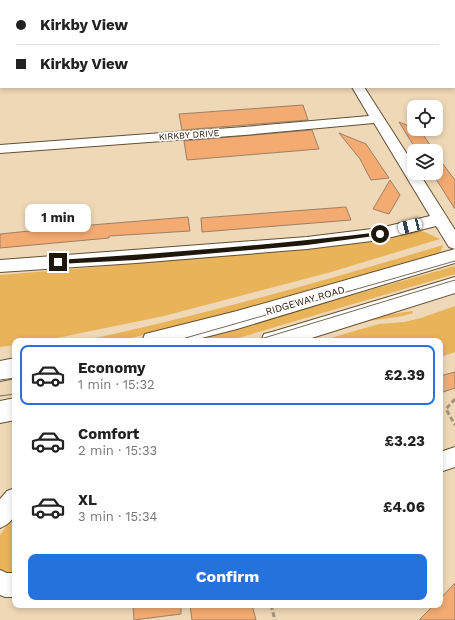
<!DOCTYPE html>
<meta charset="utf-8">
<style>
body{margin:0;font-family:"Work Sans",sans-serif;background:#f2f2f2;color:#222;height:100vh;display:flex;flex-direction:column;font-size:15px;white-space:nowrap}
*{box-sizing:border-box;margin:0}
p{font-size:13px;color:#767676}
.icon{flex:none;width:22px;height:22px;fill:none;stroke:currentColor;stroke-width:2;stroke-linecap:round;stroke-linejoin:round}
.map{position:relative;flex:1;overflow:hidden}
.drawer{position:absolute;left:12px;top:338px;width:431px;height:270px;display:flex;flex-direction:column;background:#fff;border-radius:8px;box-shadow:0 2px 6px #0003}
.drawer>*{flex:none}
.top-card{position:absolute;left:0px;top:0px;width:455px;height:88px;box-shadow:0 2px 6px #0003;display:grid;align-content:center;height:88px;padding:0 16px;background:#fff}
.buttons{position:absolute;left:407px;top:100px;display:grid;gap:8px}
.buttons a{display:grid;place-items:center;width:36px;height:36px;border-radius:8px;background:#fff;box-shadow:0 2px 6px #0003;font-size:20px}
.end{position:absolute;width:18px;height:18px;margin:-9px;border:5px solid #1f170b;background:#fff;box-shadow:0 0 0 2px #fff}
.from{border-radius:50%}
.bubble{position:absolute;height:28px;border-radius:8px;background:#fff;box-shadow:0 2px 6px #0003;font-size:13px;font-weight:700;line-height:28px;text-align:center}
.car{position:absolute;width:12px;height:24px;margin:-12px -6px;border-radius:5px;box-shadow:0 0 3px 1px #0007;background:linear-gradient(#fff 24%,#345 0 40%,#fff 0 76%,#345 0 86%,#fff 0)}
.top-card b{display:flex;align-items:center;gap:14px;height:38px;font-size:15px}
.top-card b+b{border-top:1px solid #e0e0e0}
.top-card i{width:10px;height:10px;background:#222}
ul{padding:7px 0 0;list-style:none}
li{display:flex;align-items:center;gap:12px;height:60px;margin:0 8px 6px;padding:0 8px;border:2px solid transparent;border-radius:8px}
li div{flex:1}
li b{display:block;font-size:15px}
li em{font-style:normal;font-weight:700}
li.active{border-color:#2572dd}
li>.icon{width:36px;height:36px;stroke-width:1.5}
.button{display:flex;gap:8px;margin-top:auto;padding:8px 16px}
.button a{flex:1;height:46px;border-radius:8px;background:#2572dd;color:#fff;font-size:16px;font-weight:700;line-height:46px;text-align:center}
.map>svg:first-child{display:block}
.green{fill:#e9b35a}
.building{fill:#f3ab72;stroke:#9d7f68}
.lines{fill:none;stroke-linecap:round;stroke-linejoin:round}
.street-casing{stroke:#635033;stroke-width:2}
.secondary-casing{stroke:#635033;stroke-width:2}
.highway-casing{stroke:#635033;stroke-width:2}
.path{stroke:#a5947a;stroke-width:3;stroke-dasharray:5 2.5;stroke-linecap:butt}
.street{fill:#fff;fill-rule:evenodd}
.secondary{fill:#fff;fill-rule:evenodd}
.highway{fill:#fff;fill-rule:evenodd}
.tram{stroke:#776954;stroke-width:1}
.route{fill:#1f170b}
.labels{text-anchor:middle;stroke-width:3.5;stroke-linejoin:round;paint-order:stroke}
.far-street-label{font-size:9px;fill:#1f170b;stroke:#fffcf9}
.street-label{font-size:10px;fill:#1f170b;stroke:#fffcf9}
</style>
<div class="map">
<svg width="455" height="620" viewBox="0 0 455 620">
<rect width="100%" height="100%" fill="#eed8b7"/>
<path class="green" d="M416,230L425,232L440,239L331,272L164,316L42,341H15V345L0,347V275L107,266L380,239Z
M443,245L441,251L436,255L273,302L119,341H82C204,315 324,281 443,245Z
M455,266V274L245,336L225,341H190Z
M455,306V352L440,357V341H320L379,324L404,322L421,318Z
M413,311V313L403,316L369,321L301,341H291L369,317Z
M15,514V575L0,573V535Z"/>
<path class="building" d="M303,105L308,120L182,130L179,114Z
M399,122L414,128V129L420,130L430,145L414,146Z
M312,130L319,149L187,160L184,141Z
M339,133L366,144L389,178L371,180L360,159Z
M436,155L455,180V209L436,179Z
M390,180L400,195L389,214L373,209Z
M346,207L351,220L202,232L201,218Z
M188,217L190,231L109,236V238L0,248V234L79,226Z
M455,372V388L440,393V376Z
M455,583V620H419L434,605H440V599Z
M133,605H181V614L134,620Z
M190,605H252L256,620H192Z"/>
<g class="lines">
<g class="street-casing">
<path id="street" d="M78,0H88V1H78Z
M0,19H1V25H0Z
M0,72H1V80H0Z
M352,87H364L414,165V173H419L455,230V249L449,247L436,226L380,240L307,249L136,263L0,272V260L307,237L380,228L430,216L374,123L244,135L0,153V145L244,127L369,116Z
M455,447V467L440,472V452Z
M15,488C15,506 20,520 0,528V499L7,491Z
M0,570L7,573H15V597H5L0,595Z"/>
</g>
<g class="secondary-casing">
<path id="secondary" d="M360,0H380L381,1H361Z
M454,17H455V25H454Z"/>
</g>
<g class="highway-casing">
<path id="highway" d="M455,249V263L237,329L190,341H142L145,334L237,311Z
M455,277V293L302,341H261L264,334L272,332Z
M15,358V378L0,381V361Z
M15,398V420L0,423V401Z"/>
</g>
<path class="path" d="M455,399L446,409L455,425
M271,605L275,620"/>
<use href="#street" class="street"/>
<use href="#secondary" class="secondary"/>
<use href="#highway" class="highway"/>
<path class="tram" d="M175,341L455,261
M254,341L455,280
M0,380L15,378
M0,396L15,394"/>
</g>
<path class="route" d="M380,232L383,234L382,235L307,245L136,260L58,264L55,262L58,260C166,253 273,245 380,232Z"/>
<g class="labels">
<g class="far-street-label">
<text transform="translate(189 135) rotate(-4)" y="3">KIRKBY DRIVE</text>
</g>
<g class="street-label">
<text transform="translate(305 300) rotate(-16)" y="4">RIDGEWAY ROAD</text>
</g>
</g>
</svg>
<div class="buttons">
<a><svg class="icon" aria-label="locate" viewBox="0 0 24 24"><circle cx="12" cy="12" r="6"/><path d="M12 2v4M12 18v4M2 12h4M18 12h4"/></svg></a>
<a><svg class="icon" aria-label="layers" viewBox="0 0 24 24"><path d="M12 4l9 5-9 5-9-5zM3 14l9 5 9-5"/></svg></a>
</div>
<i class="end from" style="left:380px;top:234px"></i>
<i class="end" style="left:58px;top:262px"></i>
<div class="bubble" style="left:25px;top:204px;width:66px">1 min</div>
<i class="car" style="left:410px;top:226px;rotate:256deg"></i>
<div class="top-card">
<b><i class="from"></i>Kirkby View</b>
<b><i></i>Kirkby View</b>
</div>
<section class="drawer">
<ul>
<li class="active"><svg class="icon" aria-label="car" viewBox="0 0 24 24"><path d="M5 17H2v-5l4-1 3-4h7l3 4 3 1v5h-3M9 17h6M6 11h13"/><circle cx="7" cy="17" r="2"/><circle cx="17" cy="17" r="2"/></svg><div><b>Economy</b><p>1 min · 15:32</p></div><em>£2.39</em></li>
<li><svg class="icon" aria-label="car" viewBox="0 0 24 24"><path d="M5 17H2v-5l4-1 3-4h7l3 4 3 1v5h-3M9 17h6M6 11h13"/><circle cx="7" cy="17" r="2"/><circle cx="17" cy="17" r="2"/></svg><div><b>Comfort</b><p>2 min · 15:33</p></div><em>£3.23</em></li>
<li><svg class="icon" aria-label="car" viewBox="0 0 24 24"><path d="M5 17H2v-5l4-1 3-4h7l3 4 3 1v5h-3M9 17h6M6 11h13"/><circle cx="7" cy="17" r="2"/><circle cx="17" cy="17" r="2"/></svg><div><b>XL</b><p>3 min · 15:34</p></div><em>£4.06</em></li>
</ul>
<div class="button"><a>Confirm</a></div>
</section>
</div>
